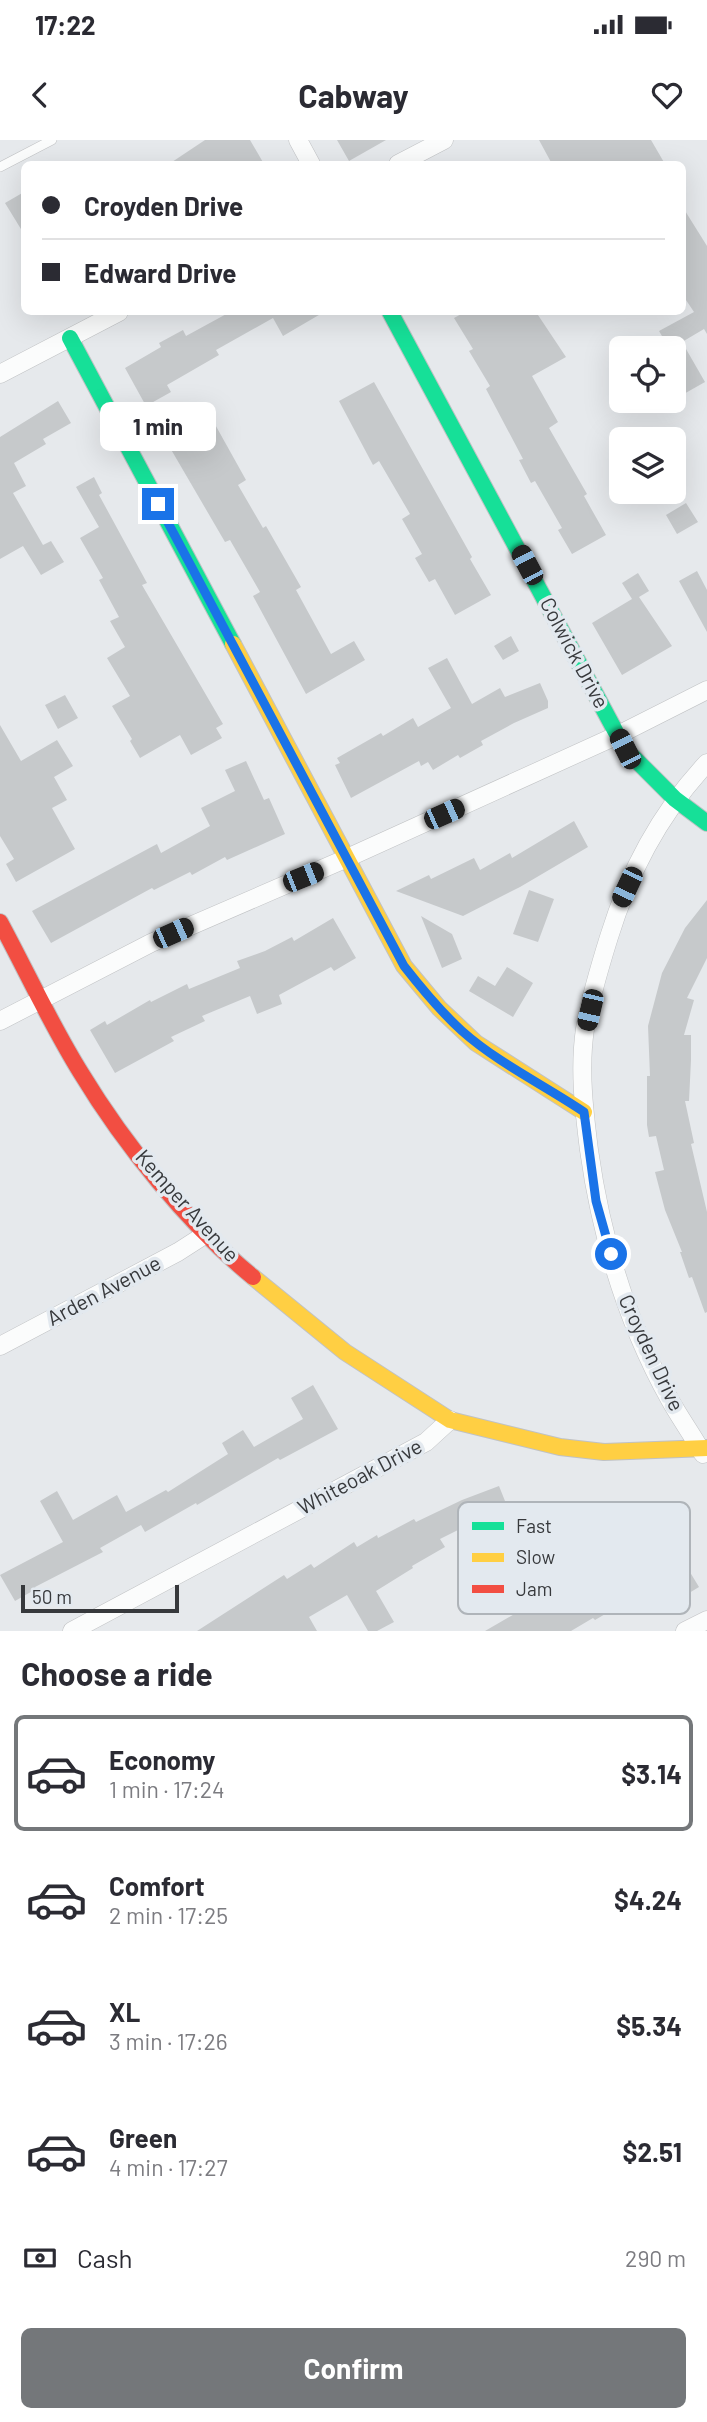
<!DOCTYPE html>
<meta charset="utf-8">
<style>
body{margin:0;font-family:Barlow,sans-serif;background:#f2f2f3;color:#2b2b33;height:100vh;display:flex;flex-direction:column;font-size:26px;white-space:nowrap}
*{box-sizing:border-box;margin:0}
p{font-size:23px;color:#7c7c81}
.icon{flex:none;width:38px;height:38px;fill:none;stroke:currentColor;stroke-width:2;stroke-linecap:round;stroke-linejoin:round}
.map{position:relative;height:1491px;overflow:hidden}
.sheet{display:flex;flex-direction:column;background:#fff;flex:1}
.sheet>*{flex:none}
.top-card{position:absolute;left:21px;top:21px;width:665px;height:154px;border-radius:10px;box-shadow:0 7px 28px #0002;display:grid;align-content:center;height:154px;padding:0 21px;background:#fff}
.tools{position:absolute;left:609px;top:196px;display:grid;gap:14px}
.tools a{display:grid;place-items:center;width:77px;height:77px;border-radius:10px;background:#fff;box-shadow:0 7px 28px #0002;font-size:35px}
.scale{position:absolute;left:21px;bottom:18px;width:158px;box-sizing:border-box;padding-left:7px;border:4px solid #37393c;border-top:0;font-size:19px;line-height:24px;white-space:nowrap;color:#37393c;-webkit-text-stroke:5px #e3e9ef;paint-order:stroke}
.end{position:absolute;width:32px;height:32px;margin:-16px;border:9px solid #1a73e8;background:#fff;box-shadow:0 0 0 4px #fff}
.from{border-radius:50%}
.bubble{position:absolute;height:49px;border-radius:10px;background:#fff;box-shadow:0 7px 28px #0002;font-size:23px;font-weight:700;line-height:49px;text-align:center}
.car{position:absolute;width:21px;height:42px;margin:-21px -10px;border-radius:9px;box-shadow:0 0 5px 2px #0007;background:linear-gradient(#222 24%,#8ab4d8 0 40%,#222 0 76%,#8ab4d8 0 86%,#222 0)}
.top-card b{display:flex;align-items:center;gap:24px;height:66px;font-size:26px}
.top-card b+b{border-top:2px solid #e1e1e2}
.top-card i{width:18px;height:18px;background:#2b2b33}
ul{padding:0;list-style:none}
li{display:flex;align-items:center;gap:21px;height:116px;margin:0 14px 10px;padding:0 7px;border:4px solid transparent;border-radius:10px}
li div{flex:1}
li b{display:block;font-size:26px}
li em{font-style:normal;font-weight:700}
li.selected{border-color:#74777a}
li>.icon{width:63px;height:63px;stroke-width:1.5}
h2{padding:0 21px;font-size:32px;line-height:84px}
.pay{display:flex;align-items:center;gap:18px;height:77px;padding:0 21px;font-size:26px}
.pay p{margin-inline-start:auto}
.button{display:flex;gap:14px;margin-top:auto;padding:14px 21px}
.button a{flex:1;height:80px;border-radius:10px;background:#74777a;color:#fff;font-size:28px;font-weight:700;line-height:80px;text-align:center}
.status{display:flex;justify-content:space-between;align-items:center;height:49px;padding:0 35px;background:#fff;direction:ltr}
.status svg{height:19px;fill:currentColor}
header{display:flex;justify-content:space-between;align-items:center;height:91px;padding:0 21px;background:#fff;font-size:32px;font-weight:700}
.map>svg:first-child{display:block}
.building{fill:#c6c9cb}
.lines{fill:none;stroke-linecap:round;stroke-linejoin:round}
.lane-casing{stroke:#c0c2c4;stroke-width:10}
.street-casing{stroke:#c0c2c4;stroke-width:19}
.fast-casing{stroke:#c0c2c4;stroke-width:18}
.slow-casing{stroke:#c0c2c4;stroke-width:18}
.jam-casing{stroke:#c0c2c4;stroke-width:18}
.lane{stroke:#fbfcfc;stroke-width:9}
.street{stroke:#fbfcfc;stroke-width:18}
.fast{stroke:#16e098;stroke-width:16}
.slow{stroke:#ffcf43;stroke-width:16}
.jam{stroke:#f24e42;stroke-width:16}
.route{stroke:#1a73e8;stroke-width:9}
.labels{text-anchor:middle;stroke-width:7;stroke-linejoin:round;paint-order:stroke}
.street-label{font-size:21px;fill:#37393c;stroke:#e3e9ef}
.key{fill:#e3e9ef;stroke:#afb4b9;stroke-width:2}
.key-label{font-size:19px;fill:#37393c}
</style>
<div class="status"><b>17:22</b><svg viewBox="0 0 49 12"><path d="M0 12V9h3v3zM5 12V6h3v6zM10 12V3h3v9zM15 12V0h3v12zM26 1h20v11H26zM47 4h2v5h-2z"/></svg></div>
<header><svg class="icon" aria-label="back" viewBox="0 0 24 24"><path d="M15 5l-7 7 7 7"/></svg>Cabway<svg class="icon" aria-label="heart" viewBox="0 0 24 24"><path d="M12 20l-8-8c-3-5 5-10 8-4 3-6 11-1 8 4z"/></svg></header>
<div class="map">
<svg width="707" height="1491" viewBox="0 0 707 1491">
<rect width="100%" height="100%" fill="#e6e9ec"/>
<path class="building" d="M205,0H250L264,24H169Z
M337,0H386L349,21Z
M539,0H651L665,24H552Z
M24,52V94L5,63Z
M682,66L707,106V194L704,189L682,202L705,242L682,255L674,241V206L669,208L659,191L694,172L682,154Z
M230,172H324L283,196L273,178L216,210L219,215L167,245L171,252L146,266L125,228L161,207L159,203L183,190L186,196Z
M465,172H536L566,217L532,236L558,282L549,288L587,354L584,356L606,395L572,414L558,390L562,388L535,341L531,343L519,320L523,319L486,249L490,246L469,211L473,209L454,178Z
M374,242L472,417L470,419L491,455L455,475L435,439L429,442L415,418L422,414L402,379L410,374L379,321L373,325L339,261Z
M58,261L71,283L43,299L46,304L14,323L26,346L13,353L43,405L51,401L64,422L41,435L23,406L0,419V297Z
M212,279L246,340L238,345L263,388L266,386L301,447L296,450L331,514L354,501L365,520L306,554L253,456L260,452L230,400L225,402L169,306Z
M94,337L102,353L99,355L147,443L142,445L223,584L216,588L222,598L191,615L180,595L140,618L130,601L132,599L112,566L130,556L107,518L125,507L110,481L119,477L99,440L103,438L80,398L99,387L76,347Z
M686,363L698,382L677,394L666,375Z
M697,431L707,450V492L679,441Z
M638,433L649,451L639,457L672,506L622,535L592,483L632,459L622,443Z
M511,496L519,511L503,520L494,506Z
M447,518L472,564L500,548L505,557L540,543L548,561V568L514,583L481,601L483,605L460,618L458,615L433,630L428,622L421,626L419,621L351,658L335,625L340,623L337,618L381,593L383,596L413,578L418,587L451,568L428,528Z
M65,555L78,578L58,589L45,565Z
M0,585L21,621L57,600L73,626L54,637L67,660L52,668L75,709L16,742L6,724L14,719L0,696Z
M246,621L264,660L269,658L285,694L227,720L225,717L192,735L190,732L154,750L152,748L51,803L32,771L157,704L161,713L210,686L201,668L235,651L225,630Z
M574,681L588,707L520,747L463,776L396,751L429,735L431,739L474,718L480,730L510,713L512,718Z
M529,750L554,759L538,802L513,794Z
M707,760V818L687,858L694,860L684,895H691V920L689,961H685L694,1003L691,1004L707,1072V1172L705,1173L692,1137L689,1138L680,1112H682L665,1070L655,1032L664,1030L656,996L649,997L647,985V936H650L648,886L662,833L685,788Z
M421,776L452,794L462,819L442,828Z
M333,778L356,818L334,831L331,827L279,855L282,864L257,874L250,856L202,876L205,881L171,897L174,901L115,933L90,890L105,881L107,885L150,860L151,862L187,844L189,849L240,828L237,821L265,811L292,797L294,801Z
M507,827L533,843L513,877L469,851L478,836L495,846Z
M313,1245L338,1289L280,1320L278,1318L197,1365L196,1363L145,1392L141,1385L100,1408L103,1412L35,1447L36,1449L15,1461L0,1435L63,1402L40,1361L57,1351L73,1380L117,1355L126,1372L166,1350L168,1352L228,1314L222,1303L243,1290L254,1307L303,1279L291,1258Z
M499,1346L509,1371L638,1369L637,1395L665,1377L674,1392L668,1396L699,1447L661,1470L648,1449L595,1480L593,1478L571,1491H485L558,1449L565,1461L621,1428L602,1397L573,1396V1400H538L500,1415L484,1377L440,1399L445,1407L412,1426L413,1428L376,1451L394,1482L377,1491H368L347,1455L309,1477L317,1491H197L284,1435L287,1439L311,1424L314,1428L354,1402L357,1407L377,1395L378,1398L414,1379L416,1382L462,1360Z"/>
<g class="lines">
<g class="lane-casing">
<path id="lane" d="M0,27L52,0"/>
</g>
<g class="street-casing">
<path id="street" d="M298,0L311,24
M398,24L444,0
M0,234L119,172
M0,881L151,803L345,719L618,595L707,550
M0,1206L178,1112L206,1094
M703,1314C693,1296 680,1278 670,1260C627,1183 601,1096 589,1010C584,970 579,929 585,889C590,858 600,826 609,797C629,732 660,673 707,623
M72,1491L426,1302L450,1280
M685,1491L707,1480"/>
</g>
<g class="fast-casing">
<path id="fast" d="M390,172L625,609L675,659L707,683
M70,198L233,504"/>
</g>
<g class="slow-casing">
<path id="slow" d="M233,504L404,826L439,868L476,903L584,972
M253,1137L345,1212L450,1280L560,1307L604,1312L707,1308"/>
</g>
<g class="jam-casing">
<path id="jam" d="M0,782C27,832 51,885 81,933C124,1004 189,1085 253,1137"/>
</g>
<use href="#lane" class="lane"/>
<use href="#street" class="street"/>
<use href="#fast" class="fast"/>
<use href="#slow" class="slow"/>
<use href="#jam" class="jam"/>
</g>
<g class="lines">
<path class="route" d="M158,364L404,826C422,849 440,871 462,891C498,923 544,945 584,972L596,1061L611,1114"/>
</g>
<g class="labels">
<g class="street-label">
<text transform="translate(574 513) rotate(62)" y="7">Colwick Drive</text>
<text transform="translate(187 1066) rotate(48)" y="7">Kemper Avenue</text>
<text transform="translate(104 1151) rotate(-28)" y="7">Arden Avenue</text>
<text transform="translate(651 1213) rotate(65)" y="7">Croyden Drive</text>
<text transform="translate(360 1337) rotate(-28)" y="7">Whiteoak Drive</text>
</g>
</g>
<rect x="458" y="1362" width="232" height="112" rx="10" class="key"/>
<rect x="472" y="1382" width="32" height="8" fill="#16e098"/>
<rect x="472" y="1413" width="32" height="9" fill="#ffcf43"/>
<rect x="472" y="1445" width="32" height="8" fill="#f24e42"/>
<g class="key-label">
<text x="516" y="1393">Fast</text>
<text x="516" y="1424">Slow</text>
<text x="516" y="1456">Jam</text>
</g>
</svg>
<div class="tools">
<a><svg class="icon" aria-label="locate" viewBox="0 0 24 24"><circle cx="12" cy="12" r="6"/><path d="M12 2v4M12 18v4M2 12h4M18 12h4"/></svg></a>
<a><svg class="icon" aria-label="layers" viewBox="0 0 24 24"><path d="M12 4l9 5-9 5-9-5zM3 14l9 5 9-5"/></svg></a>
</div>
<div class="scale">50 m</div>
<i class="end from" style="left:611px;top:1114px"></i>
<i class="end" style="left:158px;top:364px"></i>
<div class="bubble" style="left:100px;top:262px;width:116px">1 min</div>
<i class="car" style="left:527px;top:425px;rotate:332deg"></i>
<i class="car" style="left:625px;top:609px;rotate:333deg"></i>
<i class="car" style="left:444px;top:674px;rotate:66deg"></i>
<i class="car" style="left:303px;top:737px;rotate:68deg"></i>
<i class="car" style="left:627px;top:747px;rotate:205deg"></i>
<i class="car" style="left:173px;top:793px;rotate:66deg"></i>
<i class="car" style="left:590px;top:870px;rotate:193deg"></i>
<div class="top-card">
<b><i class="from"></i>Croyden Drive</b>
<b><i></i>Edward Drive</b>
</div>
</div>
<section class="sheet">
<h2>Choose a ride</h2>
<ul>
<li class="selected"><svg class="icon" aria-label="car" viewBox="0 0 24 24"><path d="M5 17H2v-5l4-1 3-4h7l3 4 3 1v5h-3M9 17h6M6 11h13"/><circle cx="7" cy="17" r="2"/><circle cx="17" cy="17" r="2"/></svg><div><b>Economy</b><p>1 min · 17:24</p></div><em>$3.14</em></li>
<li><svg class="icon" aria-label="car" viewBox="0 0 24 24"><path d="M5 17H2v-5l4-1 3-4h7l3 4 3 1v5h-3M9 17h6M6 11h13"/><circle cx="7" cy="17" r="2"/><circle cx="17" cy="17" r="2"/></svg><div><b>Comfort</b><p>2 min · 17:25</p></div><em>$4.24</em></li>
<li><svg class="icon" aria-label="car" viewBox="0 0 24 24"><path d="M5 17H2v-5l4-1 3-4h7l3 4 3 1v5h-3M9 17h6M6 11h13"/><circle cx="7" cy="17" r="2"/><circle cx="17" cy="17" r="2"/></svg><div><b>XL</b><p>3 min · 17:26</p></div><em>$5.34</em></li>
<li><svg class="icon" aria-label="car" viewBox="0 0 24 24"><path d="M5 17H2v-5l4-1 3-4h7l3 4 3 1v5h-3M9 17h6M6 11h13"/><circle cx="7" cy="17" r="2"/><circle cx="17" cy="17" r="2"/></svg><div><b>Green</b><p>4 min · 17:27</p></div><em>$2.51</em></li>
</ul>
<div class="pay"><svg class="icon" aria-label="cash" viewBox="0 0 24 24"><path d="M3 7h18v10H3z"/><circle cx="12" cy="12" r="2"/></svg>Cash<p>290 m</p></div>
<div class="button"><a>Confirm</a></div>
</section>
